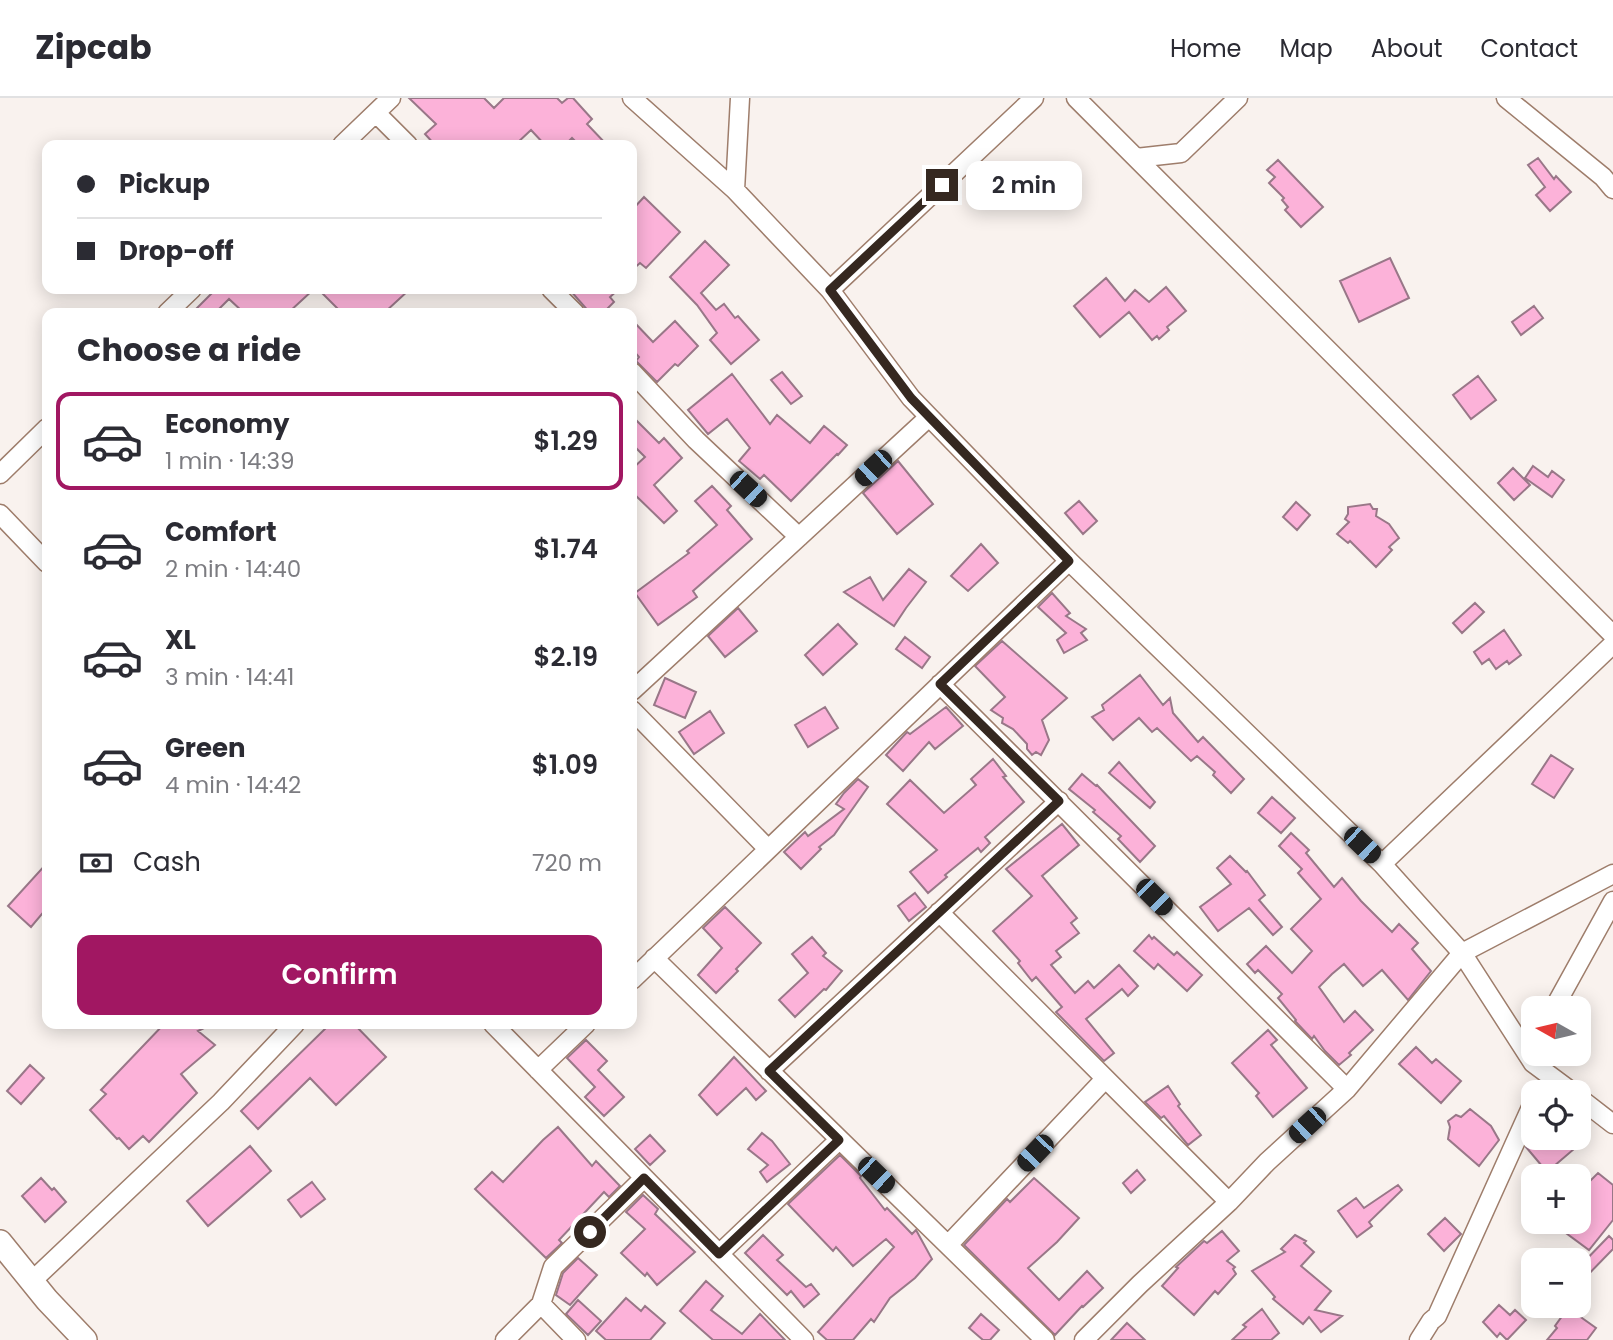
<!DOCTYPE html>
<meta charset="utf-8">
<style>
body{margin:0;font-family:Poppins,sans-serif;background:#f7f7f7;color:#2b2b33;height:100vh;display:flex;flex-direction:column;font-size:26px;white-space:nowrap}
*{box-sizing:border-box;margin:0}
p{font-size:23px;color:#7c7c81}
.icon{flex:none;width:38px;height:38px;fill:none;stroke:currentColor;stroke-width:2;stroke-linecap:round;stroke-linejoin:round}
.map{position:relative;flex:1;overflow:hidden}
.details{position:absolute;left:42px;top:210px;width:595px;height:721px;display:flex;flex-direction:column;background:#fff;border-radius:14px;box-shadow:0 4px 18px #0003}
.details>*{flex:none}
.banner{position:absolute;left:42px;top:42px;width:595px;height:154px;border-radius:14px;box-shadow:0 4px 18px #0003;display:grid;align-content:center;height:154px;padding:0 35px;background:#fff}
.needle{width:46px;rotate:278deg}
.fabs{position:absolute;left:1521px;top:898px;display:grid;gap:14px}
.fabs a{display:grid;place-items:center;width:70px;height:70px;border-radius:14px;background:#fff;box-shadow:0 4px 18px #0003;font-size:35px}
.end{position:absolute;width:32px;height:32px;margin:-16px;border:9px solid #352820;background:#fff;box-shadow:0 0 0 4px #fff}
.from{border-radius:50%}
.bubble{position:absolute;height:49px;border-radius:14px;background:#fff;box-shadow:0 4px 18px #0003;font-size:23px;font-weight:600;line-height:49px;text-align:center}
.car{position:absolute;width:21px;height:42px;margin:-21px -10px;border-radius:9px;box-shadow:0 0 5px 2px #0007;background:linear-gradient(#222 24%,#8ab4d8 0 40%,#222 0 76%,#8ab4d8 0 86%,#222 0)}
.banner b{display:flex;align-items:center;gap:24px;height:66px;font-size:26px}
.banner b+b{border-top:2px solid #e1e1e2}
.banner i{width:18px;height:18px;background:#2b2b33}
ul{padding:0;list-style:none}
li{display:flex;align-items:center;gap:21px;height:98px;margin:0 14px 10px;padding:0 21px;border:4px solid transparent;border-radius:14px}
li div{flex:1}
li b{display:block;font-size:26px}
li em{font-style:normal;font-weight:600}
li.selected{border-color:#a11762}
li>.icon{width:63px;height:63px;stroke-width:1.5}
h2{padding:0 35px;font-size:32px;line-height:84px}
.pay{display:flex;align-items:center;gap:18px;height:77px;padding:0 35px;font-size:26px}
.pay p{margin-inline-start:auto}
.primary-button{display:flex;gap:14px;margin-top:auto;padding:14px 35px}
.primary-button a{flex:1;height:80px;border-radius:14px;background:#a11762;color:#fff;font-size:28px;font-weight:600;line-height:80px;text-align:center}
header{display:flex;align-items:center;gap:42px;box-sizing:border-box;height:98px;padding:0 35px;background:#fff;border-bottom:2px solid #e1e1e2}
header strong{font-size:33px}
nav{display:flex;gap:38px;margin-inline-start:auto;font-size:24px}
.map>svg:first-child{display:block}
.building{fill:#fcb2d9;stroke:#978;stroke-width:2}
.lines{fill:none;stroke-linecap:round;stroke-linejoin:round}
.minor-casing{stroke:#9e7d6b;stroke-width:21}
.major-casing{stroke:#9e7d6b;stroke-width:26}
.minor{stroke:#fff;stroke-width:18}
.major{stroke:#fff;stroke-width:23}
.route{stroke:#352820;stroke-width:9}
</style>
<header>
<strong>Zipcab</strong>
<nav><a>Home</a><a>Map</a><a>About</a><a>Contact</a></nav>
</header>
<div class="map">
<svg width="1613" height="1242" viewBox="0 0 1613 1242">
<rect width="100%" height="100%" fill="#f9f2ee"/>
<path class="building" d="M409,0H484L494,10L504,0H557L562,5L568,0H573L592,21L587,26L607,47H579L572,40L565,47H545L531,32L515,47H435L425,36L436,26Z
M1538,60L1554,81L1556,78L1571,94L1550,113L1536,97L1545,89L1528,67Z
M1278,62L1323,109L1301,129L1285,112L1288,109L1282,102L1284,100L1269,85L1275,79L1267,72Z
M644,99L680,134L646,170L640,165L632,172V112Z
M705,143L729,167L701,195L716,212L724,206L735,220L738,218L759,242L731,266L710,242L717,235L697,207L670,179Z
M1390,160L1409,200L1359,224L1340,183Z
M1106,180L1125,203L1135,192L1149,204L1166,189L1186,213L1167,229L1169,232L1159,241L1157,238L1152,242L1129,214L1100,239L1074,208Z
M216,191H314L288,215H244L229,201L215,215H192Z
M318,191H410L384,215H342Z
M569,191H619L610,199L614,204L603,215H590Z
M1534,208L1543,220L1521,237L1512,224Z
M632,222L653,244L675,223L698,248L678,268L675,266L657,284L636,263L639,259L632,251Z
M782,274L802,298L791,306L771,282Z
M732,276L770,326L777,317L810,345L824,328L847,347L838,357L837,356L791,403L764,377L760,381L739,363L750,350L727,321L708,336L688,312Z
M1478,278L1496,302L1471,321L1453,297Z
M632,318L659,345L664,340L682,360L654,387L677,413L664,425L632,394V371L645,359L632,346Z
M898,363L933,406L897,436L863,395Z
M1533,368L1548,379L1552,373L1564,382L1552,399L1525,380Z
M1513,370L1530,387L1514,402L1498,385Z
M712,388L731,408L727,412L752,441L693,493L697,499L658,527L635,495L689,455L687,453L717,427L695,403Z
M1079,403L1097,423L1083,436L1065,415Z
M1296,404L1310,417L1297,432L1283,419Z
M1370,406L1373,411H1377L1376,418L1389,426L1399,440L1389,449L1392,452L1376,469L1350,443L1348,445L1337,436L1349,424L1345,421L1348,416V409Z
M981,446L998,465L968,493L951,478Z
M909,471L926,484L906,510L894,528L844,494L870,479L883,502Z
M1052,495L1070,515L1066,518L1086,531L1081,535L1087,542L1064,555L1057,542L1066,535L1038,509Z
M1475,505L1484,514L1462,535L1453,525Z
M738,510L757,533L725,559L708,538Z
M838,526L857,546L823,577L805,557Z
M1504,532L1521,557L1509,566L1507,563L1496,571L1489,561L1482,566L1474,554Z
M905,539L930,559L922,570L896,551Z
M1002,543L1067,600L1042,622L1049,642L1041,657L1036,654L1032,657L1027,651V646L1013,631L1002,625L1003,620L991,612L1005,599L975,568Z
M1140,577L1163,607L1170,600L1173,615L1198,644L1203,639L1244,681L1231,695L1213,677L1215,674L1197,658L1191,663L1157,630L1152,634L1139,620L1113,642L1092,619L1104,612L1102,607Z
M665,580L696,594L685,620L654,607Z
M825,609L838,630L808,649L795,627Z
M946,609L963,628L935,651L929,644L903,673L886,657L907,634L910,636Z
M710,613L724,635L694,656L679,634Z
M1551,657L1573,671L1554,700L1532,686Z
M993,661L1006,678L1003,679L1024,704L985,739L990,745L981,754L978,750L945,777L947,779L928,795L910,774L937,752L887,706L910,682L944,715L976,687L971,681Z
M1119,664L1155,704L1150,710L1109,675Z
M1082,676L1096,688L1097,687L1155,748L1140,764L1118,741L1121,738L1093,714L1095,712L1069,691Z
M858,681L868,689L834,737L819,749L821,751L801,771L784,754L805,734L808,738L844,711L836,706L844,695Z
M1272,699L1295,720L1281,735L1258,715Z
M1062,726L1079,747L1042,778L1077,820L1071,825L1079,835L1056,853L1061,859L1051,867L1075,895L1088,883L1094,890L1119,867L1138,888L1128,898L1122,891L1086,921L1114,955L1104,963L1056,914L1062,909L1036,879L1032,883L1018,865L1020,863L993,833L1032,798L1006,771Z
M1291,735L1309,752L1306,755L1334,789L1342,780L1361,803L1392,834L1399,826L1418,845L1412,851L1431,873L1408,902L1382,872L1363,888L1344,866L1332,876L1319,889L1344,924L1355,913L1373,932L1349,955L1351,957L1339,967L1325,953L1314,938L1312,941L1295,923L1296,922L1278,900L1282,896L1258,872L1255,875L1247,866L1266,848L1292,875L1312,853L1291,831L1321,801L1298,775L1302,771L1279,748Z
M1230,758L1246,774L1247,773L1265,797L1259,802L1282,829L1273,837L1249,810L1218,833L1200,809L1231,786L1217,770Z
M47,765V810L31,829L8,808Z
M915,795L926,809L909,823L898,808Z
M725,809L761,845L736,871L738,873L716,895L698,877L722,850L703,830Z
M1149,837L1152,841L1154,839L1174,857L1177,854L1202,877L1187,893L1158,866L1154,871L1134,853Z
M812,839L826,855L823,858L842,873L826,892L824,891L795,919L779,902L808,875L792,856Z
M164,926H212L198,933L215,947L181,976L197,995L149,1044L143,1038L129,1051L119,1040L117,1041L90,1012L106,996L101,992Z
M330,926H354L386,959L336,1007L310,980L258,1031L241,1013Z
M1268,932L1277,942L1271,947L1307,990L1273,1019L1256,998L1259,995L1232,965Z
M586,942L607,963L598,972L624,999L604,1018L585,999L595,989L567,960Z
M1416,949L1432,965L1436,961L1461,983L1441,1005L1399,966Z
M734,959L766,993L756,1002L746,990L717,1017L699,997Z
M30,967L44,980L21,1006L7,993Z
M1168,988L1180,1006L1178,1008L1201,1037L1188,1047L1164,1018L1161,1020L1145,1004Z
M1470,1011L1491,1028L1499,1042L1479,1068L1448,1041L1450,1029L1448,1023L1456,1017L1461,1019Z
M558,1029L592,1068L596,1063L620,1088L609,1099L604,1094L559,1142L562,1145L546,1160L475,1091L492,1074L503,1084L543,1042Z
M762,1035L772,1043L790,1066L767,1084L760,1074L768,1067L748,1051Z
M650,1037L665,1053L650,1067L635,1051Z
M1536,1040H1564L1574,1051L1547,1074L1526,1049Z
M250,1048L271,1073L208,1128L187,1103Z
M840,1057L861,1078L860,1080L885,1112L887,1110L912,1136L916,1132L932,1161L915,1180L890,1200L874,1224L871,1221L853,1242H827L818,1234L894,1149L886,1141L853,1168L836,1149L833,1153L788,1106Z
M1137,1072L1145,1082L1131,1095L1123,1085Z
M1598,1075L1613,1087V1122L1589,1152L1551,1124H1578V1095Z
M41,1080L52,1092L54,1090L66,1104L45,1124L22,1098Z
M1034,1080L1079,1120L1057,1144L1028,1170L1059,1202L1087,1173L1103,1190L1083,1209L1082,1208L1055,1237L964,1147L1007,1101L1010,1104Z
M312,1084L325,1101L301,1119L288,1102Z
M1398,1087L1402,1092L1369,1124L1372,1128L1357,1139L1338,1113L1356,1100L1364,1110Z
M643,1097L658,1111L655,1116L695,1154L657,1187L647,1175L645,1178L621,1155L645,1131L626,1114Z
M1445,1120L1461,1136L1444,1153L1428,1136Z
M1222,1133L1239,1153L1227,1163L1235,1169L1233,1171L1236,1176L1218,1196L1215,1193L1194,1217L1162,1188L1178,1170L1176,1169L1204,1143L1207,1145Z
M763,1137L783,1157L777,1162L806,1189L811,1186L819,1196L804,1209L791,1193L787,1197L745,1155Z
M1295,1137L1306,1143L1304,1145L1314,1154L1301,1168L1331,1193L1315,1212L1342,1218L1321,1234L1309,1219L1303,1226L1273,1201L1275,1199L1252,1173L1285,1154L1281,1151Z
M1609,1138L1613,1142V1151L1578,1187V1170Z
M578,1160L597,1177L570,1207L556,1197L563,1175Z
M706,1183L723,1198L711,1212L742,1236L760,1216L785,1242H713L680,1213Z
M626,1200L641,1213L645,1208L665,1225L650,1242H606L596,1233Z
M578,1202L601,1223L588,1237L566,1216Z
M1499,1207L1510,1217L1515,1212L1526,1222L1507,1242L1500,1235L1497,1239L1483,1224Z
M1568,1210L1596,1230L1587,1242H1547L1557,1230L1555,1228Z
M1262,1211L1279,1235L1271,1242H1232L1246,1229L1243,1227Z
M981,1216L999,1232L990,1242H983L969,1230Z
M1127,1225L1145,1242H1111Z"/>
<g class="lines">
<g class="minor-casing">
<path id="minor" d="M632,0L735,92L830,192L911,300L1069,463L1382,766L1462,855L1533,965L1572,994
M1076,0L1613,537
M1506,0L1603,79L1613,91
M376,15L408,47
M342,47L391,0
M1136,60L1181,55L1238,0
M735,92L740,0
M551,191L575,215
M830,192L1034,0
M167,215L192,191
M632,274L696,342L799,439
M0,376L47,330
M0,416L47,465
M940,586L1347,991
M632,593L929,319
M632,612L768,751
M1382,766L1613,546
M939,814L1229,1104
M654,860L1045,1242
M632,882L1069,463
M1554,910L1613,803
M493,926L804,1242
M538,972L586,926
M769,973L1059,703
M1578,999L1613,1026
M948,1147L1105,981
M719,1156L839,1042
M32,1183L221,1004L295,926
M541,1206L576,1242
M505,1242L541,1206L553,1169L644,1080
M1084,1242L1140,1186L1229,1104L1267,1064L1347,991L1462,855L1613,776
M1419,1242L1431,1223L1437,1218L1533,1005"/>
</g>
<g class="major-casing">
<path id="major" d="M0,1144L47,1202L85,1242"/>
</g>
<use href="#minor" class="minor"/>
<use href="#major" class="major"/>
</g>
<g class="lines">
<path class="route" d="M590,1134L644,1080L719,1156L839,1042L769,973L1059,703L940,586L1069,463L911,300L830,192L942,87"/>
</g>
</svg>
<div class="fabs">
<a><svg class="needle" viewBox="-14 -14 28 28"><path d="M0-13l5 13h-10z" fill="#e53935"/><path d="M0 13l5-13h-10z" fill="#7c7c81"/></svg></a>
<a><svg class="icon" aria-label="locate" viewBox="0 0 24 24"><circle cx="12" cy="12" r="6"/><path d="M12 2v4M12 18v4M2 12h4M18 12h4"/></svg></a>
<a>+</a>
<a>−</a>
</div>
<i class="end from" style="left:590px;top:1134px"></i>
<i class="end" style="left:942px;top:87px"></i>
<div class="bubble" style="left:966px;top:63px;width:116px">2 min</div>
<i class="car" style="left:873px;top:370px;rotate:227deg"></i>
<i class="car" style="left:748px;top:391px;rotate:133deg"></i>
<i class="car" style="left:1362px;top:747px;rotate:134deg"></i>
<i class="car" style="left:1154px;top:799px;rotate:135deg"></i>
<i class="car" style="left:1307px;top:1027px;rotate:227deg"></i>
<i class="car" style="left:1035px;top:1055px;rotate:224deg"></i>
<i class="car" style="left:876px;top:1077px;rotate:134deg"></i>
<div class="banner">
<b><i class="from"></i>Pickup</b>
<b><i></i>Drop-off</b>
</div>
<section class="details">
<h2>Choose a ride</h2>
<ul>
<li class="selected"><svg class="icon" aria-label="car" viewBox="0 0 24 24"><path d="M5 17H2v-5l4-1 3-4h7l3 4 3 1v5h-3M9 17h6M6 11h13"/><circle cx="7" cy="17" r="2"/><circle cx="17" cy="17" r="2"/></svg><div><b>Economy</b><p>1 min · 14:39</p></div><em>$1.29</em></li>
<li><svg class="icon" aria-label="car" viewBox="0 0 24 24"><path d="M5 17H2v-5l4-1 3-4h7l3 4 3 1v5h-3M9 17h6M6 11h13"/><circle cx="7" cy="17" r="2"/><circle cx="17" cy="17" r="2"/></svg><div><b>Comfort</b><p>2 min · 14:40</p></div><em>$1.74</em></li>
<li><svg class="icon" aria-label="car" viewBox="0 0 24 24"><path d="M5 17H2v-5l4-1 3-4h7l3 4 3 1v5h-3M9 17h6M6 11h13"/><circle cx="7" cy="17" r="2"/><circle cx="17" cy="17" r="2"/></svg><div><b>XL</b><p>3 min · 14:41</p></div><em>$2.19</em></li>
<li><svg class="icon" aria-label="car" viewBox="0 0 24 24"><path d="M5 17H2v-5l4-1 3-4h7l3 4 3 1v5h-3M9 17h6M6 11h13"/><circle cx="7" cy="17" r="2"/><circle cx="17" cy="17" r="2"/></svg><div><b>Green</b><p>4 min · 14:42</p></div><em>$1.09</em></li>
</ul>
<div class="pay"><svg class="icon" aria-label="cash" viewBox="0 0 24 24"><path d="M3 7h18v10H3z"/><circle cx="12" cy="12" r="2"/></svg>Cash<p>720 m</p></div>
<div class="primary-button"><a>Confirm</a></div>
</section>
</div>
